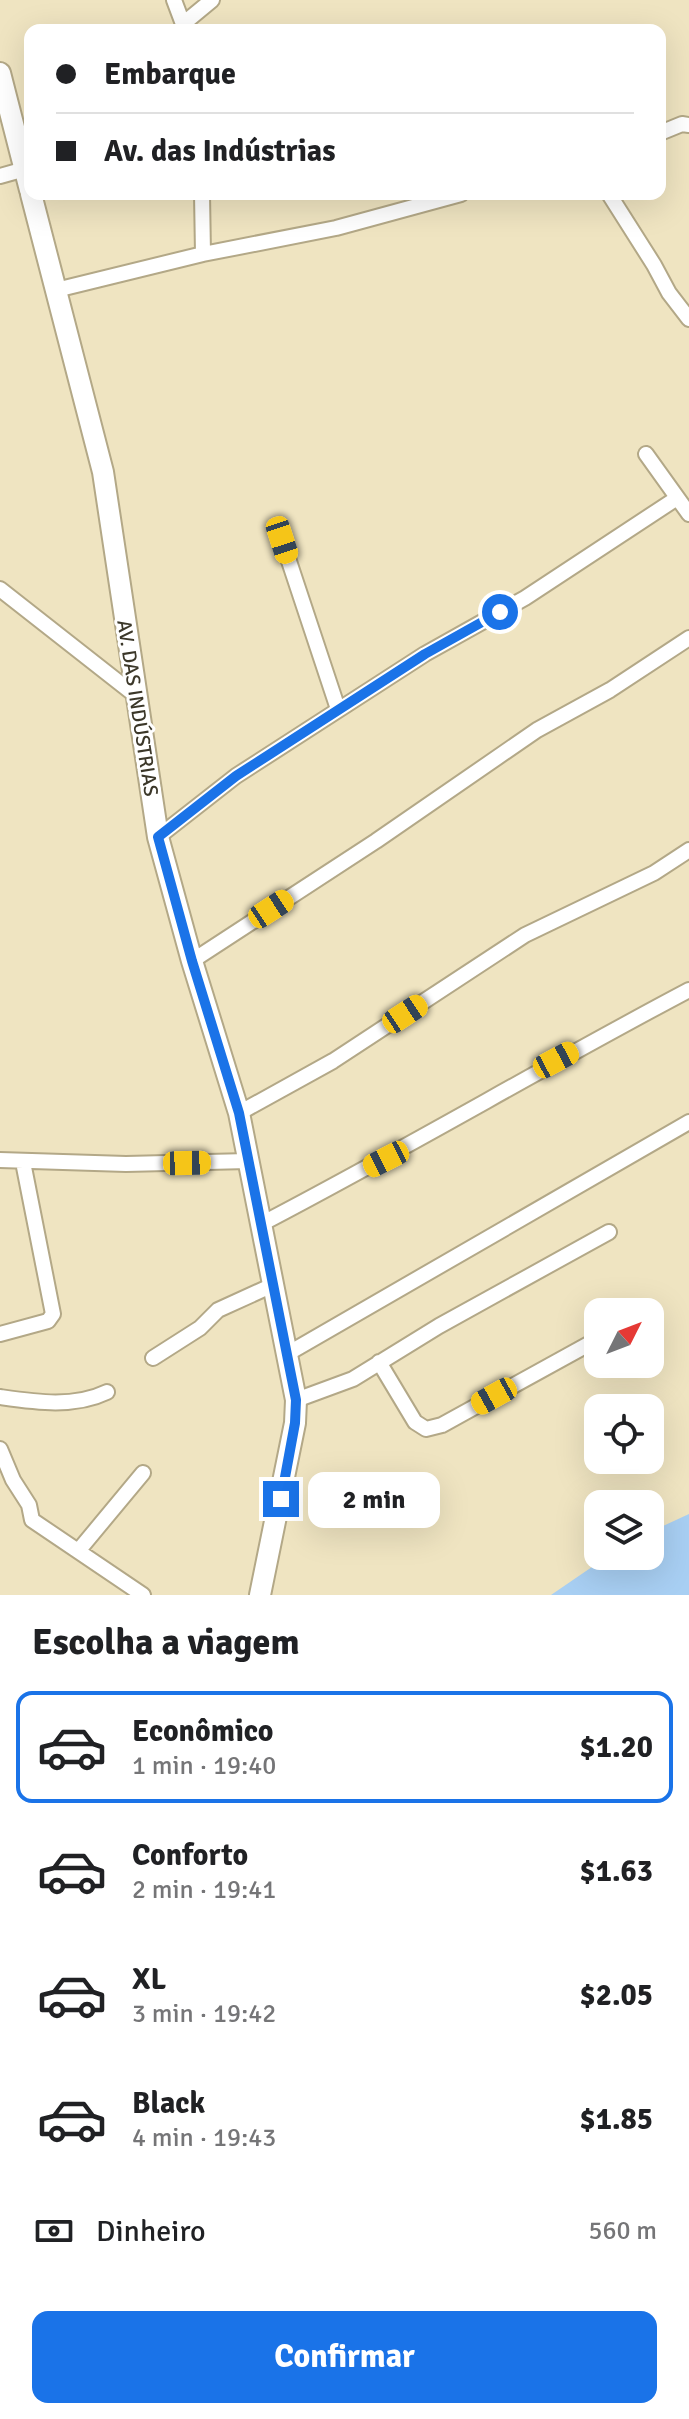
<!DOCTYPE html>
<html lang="pt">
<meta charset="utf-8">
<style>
body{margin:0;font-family:Signika,sans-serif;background:#f2f2f2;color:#202124;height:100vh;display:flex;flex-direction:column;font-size:30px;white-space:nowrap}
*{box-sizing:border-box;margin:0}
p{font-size:26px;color:#757577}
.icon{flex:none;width:44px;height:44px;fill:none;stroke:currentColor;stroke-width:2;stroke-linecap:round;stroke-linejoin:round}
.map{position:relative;height:1595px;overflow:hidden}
.details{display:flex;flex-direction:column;background:#fff;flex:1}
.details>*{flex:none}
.top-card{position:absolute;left:24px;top:24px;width:642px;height:176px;border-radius:16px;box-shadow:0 8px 32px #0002;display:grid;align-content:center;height:176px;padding:0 32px;background:#fff}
.needle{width:52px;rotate:48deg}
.tools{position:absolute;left:584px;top:1298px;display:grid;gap:16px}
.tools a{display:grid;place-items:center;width:80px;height:80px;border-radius:16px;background:#fff;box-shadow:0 8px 32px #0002;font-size:40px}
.end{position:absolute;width:36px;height:36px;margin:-18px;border:10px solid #1a73e8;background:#fff;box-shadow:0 0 0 4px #fff}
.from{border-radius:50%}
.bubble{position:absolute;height:56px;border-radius:16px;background:#fff;box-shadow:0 8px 32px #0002;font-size:26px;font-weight:700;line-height:56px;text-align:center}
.car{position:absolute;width:24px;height:48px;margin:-24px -12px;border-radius:10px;box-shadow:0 0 6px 2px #0007;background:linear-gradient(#f5c518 24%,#345 0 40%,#f5c518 0 76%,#345 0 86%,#f5c518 0)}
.top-card b{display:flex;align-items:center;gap:28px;height:76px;font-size:30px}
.top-card b+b{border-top:2px solid #e0e0e0}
.top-card i{width:20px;height:20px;background:#202124}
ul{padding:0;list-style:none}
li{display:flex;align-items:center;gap:24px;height:112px;margin:0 16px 12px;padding:0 16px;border:4px solid transparent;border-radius:16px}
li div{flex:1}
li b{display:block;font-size:30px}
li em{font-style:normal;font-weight:700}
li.current{border-color:#1a73e8}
li>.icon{width:72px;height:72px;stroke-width:1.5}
h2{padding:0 32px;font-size:36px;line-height:96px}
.pay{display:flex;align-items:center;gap:20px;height:88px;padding:0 32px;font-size:30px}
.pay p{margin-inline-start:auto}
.cta{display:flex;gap:16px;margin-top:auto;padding:16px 32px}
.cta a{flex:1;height:92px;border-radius:16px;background:#1a73e8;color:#fff;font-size:32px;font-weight:700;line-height:92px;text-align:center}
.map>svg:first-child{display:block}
.water{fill:#a8cff3}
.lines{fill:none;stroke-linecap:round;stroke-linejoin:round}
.street-casing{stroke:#b3a887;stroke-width:18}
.secondary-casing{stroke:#b3a887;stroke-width:24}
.street{stroke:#fff;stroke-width:14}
.secondary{stroke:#fff;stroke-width:20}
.route{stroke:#1a73e8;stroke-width:10}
.labels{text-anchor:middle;stroke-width:6;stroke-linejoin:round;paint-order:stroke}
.street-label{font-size:20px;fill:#3b3729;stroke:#fff}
</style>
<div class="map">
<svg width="689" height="1595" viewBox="0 0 689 1595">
<rect width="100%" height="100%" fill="#efe4c1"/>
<path class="water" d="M689,1514V1595H551L608,1556H650V1532Z"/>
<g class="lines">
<g class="street-casing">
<path id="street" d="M174,0L183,24V30
M183,24L212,0
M660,133L682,124L689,125
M0,176L25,169
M202,194L203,254
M609,194L654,265L669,293L689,319
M56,290L203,254L336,228L461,194
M646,454L689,514
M282,540L338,709
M0,589L135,695
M158,837L236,776L425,654L525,598L677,498
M192,961L376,841L537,730L610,690L689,638
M239,1113L333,1061L525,935L654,873L689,850
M0,1160L126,1164L248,1161
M261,1224C405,1149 545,1066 689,990
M647,1312H648
M0,1334L48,1321L53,1314L23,1162
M287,1354L689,1122
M153,1358L200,1328L218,1310L273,1285
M379,1362L415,1422L426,1429L442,1425L598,1339
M0,1397C35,1402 74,1408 107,1392
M296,1400L353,1379L439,1326L609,1232
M0,1449L13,1480L29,1505L32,1520L143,1595
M79,1550L143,1473"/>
</g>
<g class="secondary-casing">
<path id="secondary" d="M0,73L30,190
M31,194L103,472L158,837L192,961L239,1113L296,1400L295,1423L260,1595"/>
</g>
<use href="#street" class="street"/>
<use href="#secondary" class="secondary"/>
</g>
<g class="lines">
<path class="route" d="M281,1499L295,1423L296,1400L239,1113L192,961L158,837L236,776L425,654L500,612"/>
</g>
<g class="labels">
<g class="street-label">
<text transform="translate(138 708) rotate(81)" y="7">AV. DAS INDÚSTRIAS</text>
</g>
</g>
</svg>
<div class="tools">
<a><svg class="needle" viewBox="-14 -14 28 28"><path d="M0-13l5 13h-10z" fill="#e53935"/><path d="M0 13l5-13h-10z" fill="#757577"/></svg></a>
<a><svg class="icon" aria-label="locate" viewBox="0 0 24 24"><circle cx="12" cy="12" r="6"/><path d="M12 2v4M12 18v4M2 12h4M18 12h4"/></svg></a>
<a><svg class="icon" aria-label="layers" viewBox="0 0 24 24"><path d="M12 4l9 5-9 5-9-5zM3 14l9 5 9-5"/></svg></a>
</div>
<i class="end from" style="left:500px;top:612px"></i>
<i class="end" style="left:281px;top:1499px"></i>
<div class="bubble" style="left:308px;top:1472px;width:132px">2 min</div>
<i class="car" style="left:282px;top:540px;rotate:162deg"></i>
<i class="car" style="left:271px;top:909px;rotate:57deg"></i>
<i class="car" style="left:405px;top:1014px;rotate:57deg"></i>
<i class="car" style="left:556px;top:1060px;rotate:62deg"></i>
<i class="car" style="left:386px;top:1159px;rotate:243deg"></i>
<i class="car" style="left:187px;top:1163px;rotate:89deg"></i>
<i class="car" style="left:494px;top:1396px;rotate:241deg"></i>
<div class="top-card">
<b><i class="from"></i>Embarque</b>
<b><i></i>Av. das Indústrias</b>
</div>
</div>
<section class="details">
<h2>Escolha a viagem</h2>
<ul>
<li class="current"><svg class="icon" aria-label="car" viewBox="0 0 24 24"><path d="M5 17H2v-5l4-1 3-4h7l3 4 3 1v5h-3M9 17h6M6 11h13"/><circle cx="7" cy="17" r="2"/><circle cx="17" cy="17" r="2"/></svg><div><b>Econômico</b><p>1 min · 19:40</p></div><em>$1.20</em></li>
<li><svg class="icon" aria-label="car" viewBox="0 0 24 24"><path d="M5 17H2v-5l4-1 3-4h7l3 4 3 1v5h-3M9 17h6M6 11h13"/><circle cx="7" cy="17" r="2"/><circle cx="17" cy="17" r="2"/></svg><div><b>Conforto</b><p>2 min · 19:41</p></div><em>$1.63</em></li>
<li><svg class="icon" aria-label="car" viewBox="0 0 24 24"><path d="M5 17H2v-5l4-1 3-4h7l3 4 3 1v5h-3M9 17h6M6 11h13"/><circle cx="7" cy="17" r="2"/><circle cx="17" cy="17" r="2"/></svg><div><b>XL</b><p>3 min · 19:42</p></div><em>$2.05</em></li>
<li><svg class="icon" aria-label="car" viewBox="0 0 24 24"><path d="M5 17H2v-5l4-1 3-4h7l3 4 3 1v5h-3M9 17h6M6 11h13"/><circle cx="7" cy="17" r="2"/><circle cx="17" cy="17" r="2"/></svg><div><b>Black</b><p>4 min · 19:43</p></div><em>$1.85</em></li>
</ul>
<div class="pay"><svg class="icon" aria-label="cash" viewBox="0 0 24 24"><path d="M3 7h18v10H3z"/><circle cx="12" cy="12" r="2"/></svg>Dinheiro<p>560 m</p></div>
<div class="cta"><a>Confirmar</a></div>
</section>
